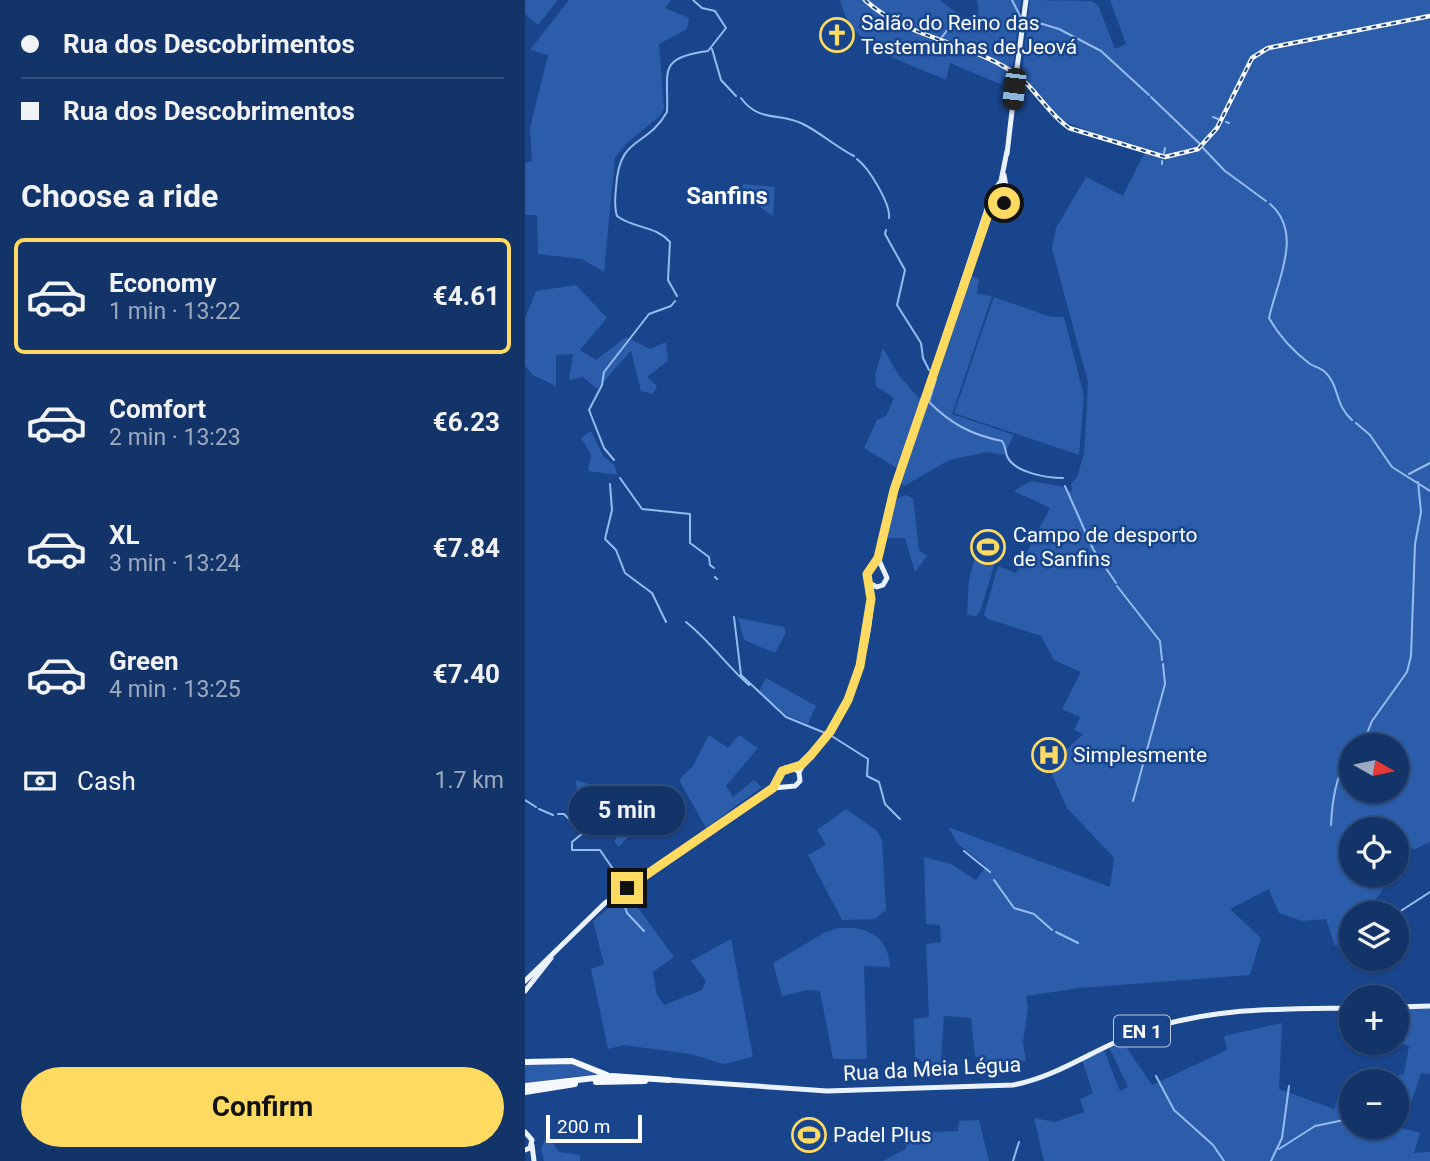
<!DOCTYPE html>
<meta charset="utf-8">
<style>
body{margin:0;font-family:Roboto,sans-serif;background:#1c3c6f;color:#f1f3f6;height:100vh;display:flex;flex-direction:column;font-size:26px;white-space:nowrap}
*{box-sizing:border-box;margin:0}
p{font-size:23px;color:#9daac0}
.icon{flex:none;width:38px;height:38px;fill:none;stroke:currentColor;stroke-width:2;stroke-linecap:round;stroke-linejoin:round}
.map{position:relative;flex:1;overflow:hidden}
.panel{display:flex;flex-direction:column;background:#133469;width:525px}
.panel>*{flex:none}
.top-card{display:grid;align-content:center;height:154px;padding:0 21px;background:#133469}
.needle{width:46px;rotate:99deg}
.fabs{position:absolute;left:814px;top:733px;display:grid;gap:14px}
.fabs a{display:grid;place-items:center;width:70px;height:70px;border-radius:50%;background:#133469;box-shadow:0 2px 5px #0004,0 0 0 2px #324f7d;font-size:35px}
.scale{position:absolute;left:21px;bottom:18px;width:96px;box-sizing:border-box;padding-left:7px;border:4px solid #fff;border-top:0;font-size:19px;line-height:24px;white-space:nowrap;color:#fff;-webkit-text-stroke:5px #19458c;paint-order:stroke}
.end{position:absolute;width:32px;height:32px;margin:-16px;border:9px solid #ffda61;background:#111;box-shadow:0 0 0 4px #111}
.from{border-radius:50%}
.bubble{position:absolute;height:49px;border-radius:24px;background:#133469;box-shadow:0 2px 5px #0004,0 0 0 2px #324f7d;font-size:23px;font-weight:700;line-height:49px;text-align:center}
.car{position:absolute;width:21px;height:42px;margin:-21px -10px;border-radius:9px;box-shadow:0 0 5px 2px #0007;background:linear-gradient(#222 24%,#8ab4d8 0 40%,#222 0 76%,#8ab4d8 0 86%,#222 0)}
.top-card b{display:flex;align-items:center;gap:24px;height:66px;font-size:26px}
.top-card b+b{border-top:2px solid #324f7d}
.top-card i{width:18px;height:18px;background:#f1f3f6}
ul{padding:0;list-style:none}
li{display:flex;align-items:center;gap:21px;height:116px;margin:0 14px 10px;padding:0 7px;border:4px solid transparent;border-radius:10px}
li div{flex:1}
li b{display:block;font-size:26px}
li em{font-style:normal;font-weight:700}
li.selected{border-color:#ffda61}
li>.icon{width:63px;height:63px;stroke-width:1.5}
h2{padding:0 21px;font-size:32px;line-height:84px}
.pay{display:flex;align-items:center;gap:18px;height:77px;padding:0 21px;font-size:26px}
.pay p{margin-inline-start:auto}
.primary-button{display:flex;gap:14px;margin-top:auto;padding:14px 21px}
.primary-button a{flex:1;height:80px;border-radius:42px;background:#ffda61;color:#111;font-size:28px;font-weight:700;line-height:80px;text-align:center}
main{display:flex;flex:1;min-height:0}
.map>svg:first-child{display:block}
.green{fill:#2b5daa;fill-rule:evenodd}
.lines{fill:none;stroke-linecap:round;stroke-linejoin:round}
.stream{stroke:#96bbf0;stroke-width:2}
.primary{stroke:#ebf2ff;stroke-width:5}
.trunk{stroke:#f5f8ff;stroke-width:6}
.rail-casing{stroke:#fff;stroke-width:4.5}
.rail{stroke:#19458c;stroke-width:2;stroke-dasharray:5;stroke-linecap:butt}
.primary-bridge{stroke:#ebf2ff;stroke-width:5}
.route{stroke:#ffda61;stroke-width:9}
.labels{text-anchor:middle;stroke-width:5;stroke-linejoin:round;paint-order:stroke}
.shield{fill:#19458c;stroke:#bac7dc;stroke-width:2}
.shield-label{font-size:19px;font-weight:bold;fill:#fff}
.poi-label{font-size:21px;fill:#fff;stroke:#19458c;text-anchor:start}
.street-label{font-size:21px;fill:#fff;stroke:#19458c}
.quarter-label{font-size:24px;font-weight:bold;fill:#fff;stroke:#19458c}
</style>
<main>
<section class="panel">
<div class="top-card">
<b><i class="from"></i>Rua dos Descobrimentos</b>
<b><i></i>Rua dos Descobrimentos</b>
</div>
<h2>Choose a ride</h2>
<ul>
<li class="selected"><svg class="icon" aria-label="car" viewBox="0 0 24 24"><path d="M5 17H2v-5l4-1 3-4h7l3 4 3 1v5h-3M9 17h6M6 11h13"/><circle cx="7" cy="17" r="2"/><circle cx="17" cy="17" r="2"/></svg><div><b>Economy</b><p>1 min · 13:22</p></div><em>€4.61</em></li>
<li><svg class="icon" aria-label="car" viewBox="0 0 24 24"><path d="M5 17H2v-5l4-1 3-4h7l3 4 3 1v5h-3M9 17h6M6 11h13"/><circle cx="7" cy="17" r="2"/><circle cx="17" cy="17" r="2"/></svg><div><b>Comfort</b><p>2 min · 13:23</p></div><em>€6.23</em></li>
<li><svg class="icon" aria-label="car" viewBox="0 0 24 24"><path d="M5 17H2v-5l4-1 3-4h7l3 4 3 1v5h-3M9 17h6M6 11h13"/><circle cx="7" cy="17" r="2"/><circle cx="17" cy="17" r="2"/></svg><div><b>XL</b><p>3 min · 13:24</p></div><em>€7.84</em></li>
<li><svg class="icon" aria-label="car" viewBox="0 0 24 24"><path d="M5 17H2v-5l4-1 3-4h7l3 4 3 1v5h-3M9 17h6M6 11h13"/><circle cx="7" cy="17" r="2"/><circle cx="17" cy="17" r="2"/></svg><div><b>Green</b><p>4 min · 13:25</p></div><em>€7.40</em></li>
</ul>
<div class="pay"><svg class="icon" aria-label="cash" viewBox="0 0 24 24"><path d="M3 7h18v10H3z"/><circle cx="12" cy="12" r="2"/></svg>Cash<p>1.7 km</p></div>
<div class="primary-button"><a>Confirm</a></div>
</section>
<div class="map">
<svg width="905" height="1161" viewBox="0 0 905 1161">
<rect width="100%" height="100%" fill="#19458c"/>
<path class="green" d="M0,0H33L13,25L0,14Z
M44,0H146L140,8L164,18L162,29L134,44L139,108L136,115L102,143L90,158L79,272L57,259L13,254L12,215H0V163L7,161L5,128L23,55L5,50Z
M315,0H415L440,19L454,14L452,0H496L488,66L475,84L425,63L421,80C380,61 326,50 315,0Z
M505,0L566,1L573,5L590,49L601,44L585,0H905V842L890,849L872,846V830H826V875H860L859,887L842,913L826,914C826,928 824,939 810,946L801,919L777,921L754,913L744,889L705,909L736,938L725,975L555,988L501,996L503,1008L498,1042L501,1061L461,1064L460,1057H450L446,1018L419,1016L415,1073L390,1057L389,1019L404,1017L401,944L416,942L415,925L401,924L399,857L426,864L451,880L461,866L433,844L423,827L585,887L589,858L542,808L523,766L558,734L549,730L555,717L537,709L556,672L529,660L516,636L463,619L459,615L473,566L491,573L525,508L489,491L506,481L540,487L542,492L547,491L546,484L552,477L559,454L563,382L527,249L531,228L561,177L598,196L620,152L537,121L497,76ZM826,746H872V791H826Z
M218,184L250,187L248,216L230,204L216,202Z
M447,276L454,279L452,294L467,296L427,414L489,435L479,455L462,452L424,460L379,486L376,483L384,460Z
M51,285L82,318L55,350L71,360L101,337L125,349L141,342L143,361L122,377L132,386L128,394L116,391L106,351L72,389L58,377L44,380L48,354L31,355V386L8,375L0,366V319L11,291Z
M469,297L526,317H539L559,396L554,455L429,413Z
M358,348L373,374L396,401L373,469L339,448L352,420L361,416L369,398L351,386L350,375Z
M66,431L78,456L89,465L93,475L63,471L66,454L56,438Z
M380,495L388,498L394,550L402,556L390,572L380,538H358L371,499Z
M456,536L475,546L455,612L451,616L442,615L444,579Z
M213,618L259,627L261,632L250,653L219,640Z
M241,678L291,706L283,724L263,716L234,692Z
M184,735L203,748L214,735L233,748L201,786L208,797L229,780L237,787L181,828L154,780L168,766Z
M50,780L88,791L104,809L92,823L103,837L94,847L89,841L92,837L84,830L81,831L57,808Z
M321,809L351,830L357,840L361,910L350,919L317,920L283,855L301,845L292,830Z
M105,897L149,957L128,972L132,995L139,1005L177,990L181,981L166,961L206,939L228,1057L198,1064L166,1054L98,1045L83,1049L66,969L79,964L68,921L91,902Z
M314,928C343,926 363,936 365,967L339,966L342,1059H308L295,991L283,990L257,996L248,963L301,932Z
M905,1007V1074L896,1073L884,1109L872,1105V1082H868L869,1076L879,1074L884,1046L872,1042V1008Z
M757,1023L754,1089L809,1109L815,1093L826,1097V1127H872V1109L876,1110L872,1127L895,1133L889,1153L905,1152V1161H519L509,1118L530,1122L559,1112L555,1099L568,1093L557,1060L579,1050L595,1091L603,1087L584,1047L597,1041L627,1085L702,1050L699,1036Z
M41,1063L73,1074L0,1083V1064Z
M454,1120L464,1161H358L381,1149L382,1133L433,1131L434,1121Z
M22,1133L34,1152L55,1155V1161H19L16,1149Z"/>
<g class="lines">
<path class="stream" d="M487,0L496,18
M501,19L534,29L576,51L624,95
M417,37L424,28
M187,49L196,80L211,96
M404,53L412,44
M626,97L676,145
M216,98C234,123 255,112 278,124C296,133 311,147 329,156
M688,117L693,119
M701,122L704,123
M678,148L700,171L741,201
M639,153L640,148
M332,159C345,169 366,205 364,218
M637,164V161
M745,204C779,233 752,281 744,318C754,336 768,351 785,364C790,367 796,368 800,372C815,386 809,404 827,420
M361,230L360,234L380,270L372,305L396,343L398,358L404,370
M152,296L143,280L145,242C130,225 109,229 92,216C89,207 90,197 91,188C94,134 121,149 142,112C144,72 131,58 183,51L201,28L190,11L177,8L168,0
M411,379L404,402C426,424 447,435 477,441C481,447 480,450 482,456C489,473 523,478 538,478
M831,423L845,435L867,467L905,491
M89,460L79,448L64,410L77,385L79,372L124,314L146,306L150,301
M884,474L905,463
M95,478L117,509L165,514V543L184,557L185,565L189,568
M85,484L87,510L80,539L91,550L100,573L127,593L141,622
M540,486L568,549L591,583
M190,577L192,579
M592,586L635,641L637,660
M209,617L216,675L261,717L300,733
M161,622C185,641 201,665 224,685
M305,735L343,759L342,776L354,782L360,804L375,819
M837,746L847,721L882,672L886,656L890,544L896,512L893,482
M0,800L11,807
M608,801L640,684L638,664
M14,809L28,815
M33,814H39L58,833L47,842V850H75L90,872
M806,825C807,804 810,772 826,756
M439,851L465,872
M93,876L99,886
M469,880L489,908L509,914L527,930
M102,892L98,901L102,913L119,931
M871,914L905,892
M531,932L553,943
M631,1076L649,1110L688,1145L699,1161
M754,1149L790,1126L819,1120
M488,1161L494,1142
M746,1161L757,1138L764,1086"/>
<path class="primary" d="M492,68L501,0
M482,154L490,85
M465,214L483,199L479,175
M353,558L362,578L358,585L352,587L344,583L342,574L353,558L369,490L467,194L476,181L482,151
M274,772C284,753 302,739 313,720C333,686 349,625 346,585
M0,981L80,903L248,788L260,768L267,767L274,772L275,781L270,786L248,788
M0,991L26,958
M872,1007L905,1006
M144,1080L302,1091L488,1085C532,1077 569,1049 610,1034C681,1007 752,1009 826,1008
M0,1132L7,1140L5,1148L0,1150
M7,1145L9,1161"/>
<path class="trunk" d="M0,1062L47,1061L82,1075
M71,1082L120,1081
M0,1086L87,1076L144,1080
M0,1092L50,1084"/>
<g class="rail-casing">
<path id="rail" d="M340,0C381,38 440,41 486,71C509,85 521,112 544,128L640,157L673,149L692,128L727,58L743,48L905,16"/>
</g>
<use href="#rail" class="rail"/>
<path class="primary-bridge" d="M490,85L492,68"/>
</g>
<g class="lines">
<path class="route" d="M102,888L248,788L257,771L276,765L286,755L305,732L323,700L335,666L346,599L342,574L353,558L369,490L468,200L471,203H479"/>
</g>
<defs>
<g id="church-ring" transform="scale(1.75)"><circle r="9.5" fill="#19458c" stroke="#ffda61" stroke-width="1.5"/><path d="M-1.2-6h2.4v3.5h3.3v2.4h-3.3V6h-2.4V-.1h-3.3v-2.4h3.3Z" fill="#ffda61"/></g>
<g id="stadium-ring" transform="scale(1.75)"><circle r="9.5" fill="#19458c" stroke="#ffda61" stroke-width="1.5"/><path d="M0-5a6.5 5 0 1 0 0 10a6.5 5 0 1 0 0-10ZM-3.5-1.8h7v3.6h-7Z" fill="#ffda61"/></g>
<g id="hospital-ring" transform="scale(1.75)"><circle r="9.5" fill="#19458c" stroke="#ffda61" stroke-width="1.5"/><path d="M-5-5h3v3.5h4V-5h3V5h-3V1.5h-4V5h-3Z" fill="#ffda61"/></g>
</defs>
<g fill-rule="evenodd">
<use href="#church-ring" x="312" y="35"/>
<use href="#stadium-ring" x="463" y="547"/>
<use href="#hospital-ring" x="524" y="755"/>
<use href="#stadium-ring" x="284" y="1135"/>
</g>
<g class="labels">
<rect class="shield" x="589" y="1015.5" width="56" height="31" rx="5"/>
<g class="shield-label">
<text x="617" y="1038">EN 1</text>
</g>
<g class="poi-label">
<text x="336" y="30">Salão do Reino das<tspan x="336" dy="24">Testemunhas de Jeová</tspan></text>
<text x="488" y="542">Campo de desporto<tspan x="488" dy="24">de Sanfins</tspan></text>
<text x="548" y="762">Simplesmente</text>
<text x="308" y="1142">Padel Plus</text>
</g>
<g class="street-label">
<text transform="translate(407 1069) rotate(-3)" y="7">Rua da Meia Légua</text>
</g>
<g class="quarter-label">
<text x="202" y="204">Sanfins</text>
</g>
</g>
</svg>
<div class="fabs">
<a><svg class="needle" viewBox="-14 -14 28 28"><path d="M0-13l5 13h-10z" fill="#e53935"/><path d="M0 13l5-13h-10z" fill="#9daac0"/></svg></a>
<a><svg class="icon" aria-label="locate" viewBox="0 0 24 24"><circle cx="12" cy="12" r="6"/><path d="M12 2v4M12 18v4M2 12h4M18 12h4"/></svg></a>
<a><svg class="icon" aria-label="layers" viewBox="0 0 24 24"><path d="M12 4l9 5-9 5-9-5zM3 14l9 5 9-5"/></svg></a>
<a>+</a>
<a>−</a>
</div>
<div class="scale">200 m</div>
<i class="end from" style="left:479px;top:203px"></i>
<i class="end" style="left:102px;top:888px"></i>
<div class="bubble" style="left:44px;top:786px;width:116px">5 min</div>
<i class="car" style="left:489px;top:89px;rotate:187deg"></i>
</div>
</main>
